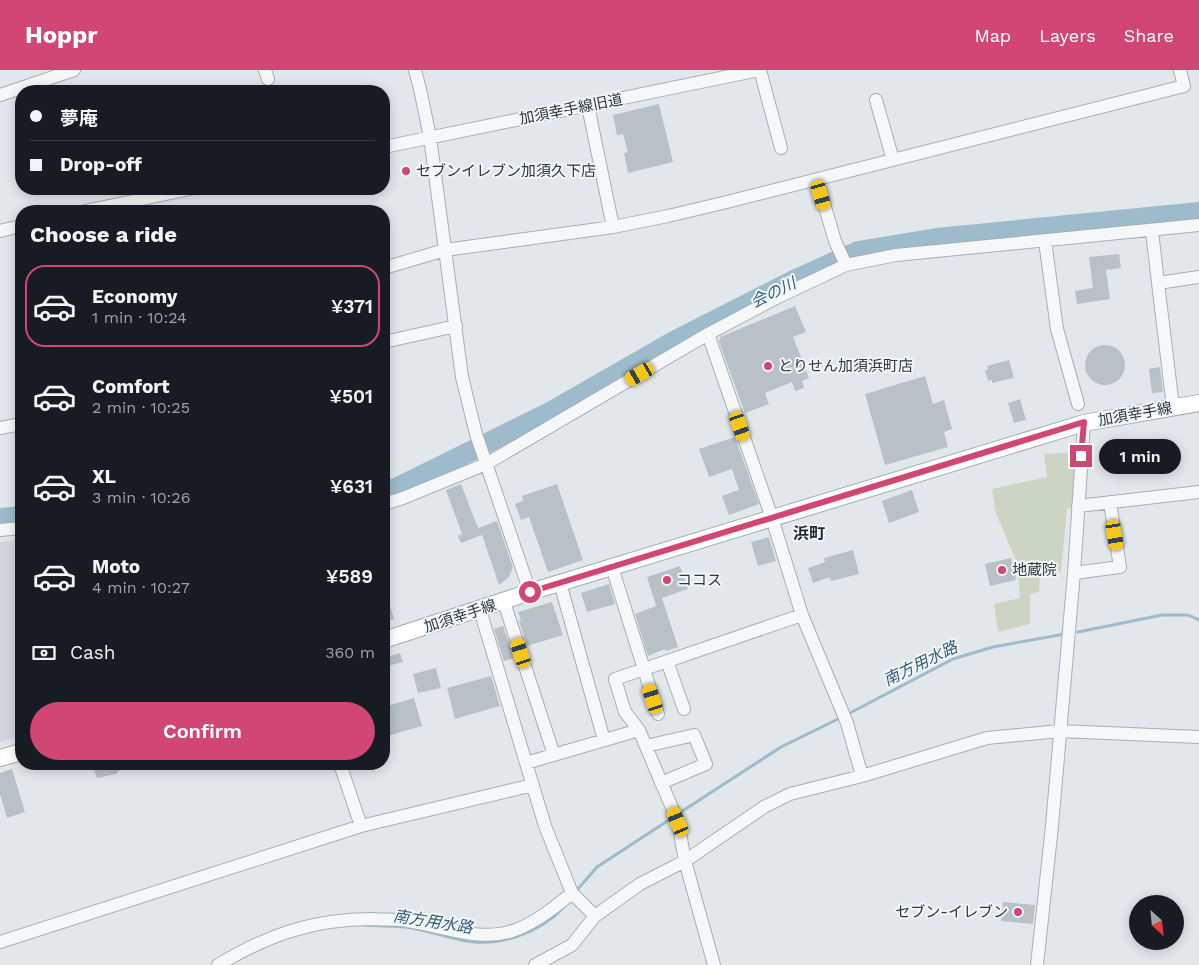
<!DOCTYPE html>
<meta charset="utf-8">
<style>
body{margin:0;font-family:"Work Sans","Noto Sans JP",sans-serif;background:#20242c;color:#f1f3f6;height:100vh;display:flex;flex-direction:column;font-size:19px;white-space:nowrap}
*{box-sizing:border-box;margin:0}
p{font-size:16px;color:#9ea1a6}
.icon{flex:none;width:28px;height:28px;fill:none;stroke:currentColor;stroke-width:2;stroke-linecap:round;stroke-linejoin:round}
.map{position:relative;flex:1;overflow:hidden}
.side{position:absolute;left:15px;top:135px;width:375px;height:565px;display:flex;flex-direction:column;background:#171b24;border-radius:20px;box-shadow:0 2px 12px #0003}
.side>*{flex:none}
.top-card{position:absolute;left:15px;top:15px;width:375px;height:110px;border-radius:20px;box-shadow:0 2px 12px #0003;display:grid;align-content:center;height:110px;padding:0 15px;background:#171b24}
.needle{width:32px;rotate:153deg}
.controls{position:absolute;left:1129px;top:825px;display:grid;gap:10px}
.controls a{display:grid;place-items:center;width:55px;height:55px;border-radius:50%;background:#171b24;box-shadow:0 2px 12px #0003;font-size:25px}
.end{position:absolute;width:22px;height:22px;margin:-11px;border:6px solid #d14673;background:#fff;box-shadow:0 0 0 2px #fff}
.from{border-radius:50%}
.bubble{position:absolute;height:35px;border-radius:18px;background:#171b24;box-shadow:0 2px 12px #0003;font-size:16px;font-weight:600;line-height:35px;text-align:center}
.car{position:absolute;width:15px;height:30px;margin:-15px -8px;border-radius:6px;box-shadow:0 0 4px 1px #0007;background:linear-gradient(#f5c518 24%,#345 0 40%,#f5c518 0 76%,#345 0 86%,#f5c518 0)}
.top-card b{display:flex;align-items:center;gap:18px;height:48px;font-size:19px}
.top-card b+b{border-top:1px solid #363941}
.top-card i{width:12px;height:12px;background:#f1f3f6}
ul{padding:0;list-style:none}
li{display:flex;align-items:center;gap:15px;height:82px;margin:0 10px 8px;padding:0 5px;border:2px solid transparent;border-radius:20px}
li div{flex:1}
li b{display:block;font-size:19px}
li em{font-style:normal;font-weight:600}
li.current{border-color:#d14673}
li>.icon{width:45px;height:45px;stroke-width:1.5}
h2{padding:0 15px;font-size:22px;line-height:60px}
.pay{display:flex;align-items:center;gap:12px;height:55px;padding:0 15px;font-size:19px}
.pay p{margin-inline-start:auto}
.cta{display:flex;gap:10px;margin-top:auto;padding:10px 15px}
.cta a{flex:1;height:58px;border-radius:30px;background:#d14673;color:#fff;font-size:20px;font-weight:600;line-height:58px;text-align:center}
header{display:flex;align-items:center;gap:30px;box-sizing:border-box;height:70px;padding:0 25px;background:#d14673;color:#fff}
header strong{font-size:24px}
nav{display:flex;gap:28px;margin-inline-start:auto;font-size:18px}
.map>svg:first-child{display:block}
.built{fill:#d0d7dd}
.green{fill:#cbd5c3}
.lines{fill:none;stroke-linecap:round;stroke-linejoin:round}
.stream{stroke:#9dbbcb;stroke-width:3}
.river{stroke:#9dbbcb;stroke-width:20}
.building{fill:#b9c1c8}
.minor-casing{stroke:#a7afb5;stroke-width:14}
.major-casing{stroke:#a1aeb7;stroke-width:18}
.minor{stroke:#f5f7f9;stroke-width:12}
.major{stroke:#fff;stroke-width:16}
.route{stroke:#d14673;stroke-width:6}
.poi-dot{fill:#d14673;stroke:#f2f6f8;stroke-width:2}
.labels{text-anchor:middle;stroke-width:4;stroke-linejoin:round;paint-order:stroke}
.street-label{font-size:15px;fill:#2a3743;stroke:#f2f6f8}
.poi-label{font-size:15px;fill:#2a3743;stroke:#f2f6f8;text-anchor:start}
.water-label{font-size:16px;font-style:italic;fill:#335e78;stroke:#f2f6f8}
.neighbourhood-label{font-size:16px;font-weight:bold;fill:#1c2834;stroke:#f2f6f8}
</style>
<header>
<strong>Hoppr</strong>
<nav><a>Map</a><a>Layers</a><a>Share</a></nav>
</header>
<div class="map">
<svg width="1199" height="895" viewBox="0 0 1199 895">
<rect width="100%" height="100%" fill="#e2e7eb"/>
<path class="built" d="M21,470V666L0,672V472Z"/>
<path class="green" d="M1076,382L1073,438L1067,439L1061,502L1040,503L1039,522L1030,524V554L998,562L994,534L1020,528L1017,492L996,444L992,419L1047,407L1044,384Z"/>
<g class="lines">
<path class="stream" d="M1078,562L1162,545H1188L1199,550
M848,644L953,589L993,577L1065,564
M681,742L781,677L838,649
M577,820L597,797L672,748
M364,855C378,856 392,856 406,857C426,860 446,867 466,871C500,877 541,862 564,837"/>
<path class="river" d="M384,420L396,418L550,342L674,271L798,208L858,181L937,168L1199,142
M0,448L21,446"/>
</g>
<path class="building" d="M659,34L673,92L628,103L624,83L628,82L623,64L617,65L613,45Z
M1119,184L1121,198L1106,200L1110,229L1077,234L1075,221L1093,218L1089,187Z
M795,236L806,262L793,267L809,308L802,311L804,318L795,321L792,312L765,323L769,334L745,343L719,272L720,267Z
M1085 295a20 20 0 1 1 40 0a20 20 0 1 1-40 0Z
M1009,290L1014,308L992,313V310L988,311L985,300H988L987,296Z
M1160,297L1163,322L1152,323L1149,299Z
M925,306L933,334L944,330L952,359L944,362L948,377L885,395L865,324Z
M1020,329L1026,350L1014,353L1008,333Z
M735,367L759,434L729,445L722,426L739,420L732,399L709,407L699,379Z
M461,414L478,458L497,451L513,497L509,507L499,515L482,465L461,473L458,466L462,464L446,420Z
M557,414L583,490L548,502L529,447L521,450L515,434L523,431L522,426Z
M912,420L919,442L889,453L882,431Z
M769,467L776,491L758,496L751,472Z
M853,480L859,504L831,511L830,507L813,513L808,498L825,492L824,488Z
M1011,488L1016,510L990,516L985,494Z
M680,496L688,519L662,528L678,577L666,581L665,579L648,586L635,544L656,536L647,507Z
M609,514L615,534L587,542L581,523Z
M384,522H386L394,549L384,552Z
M552,532L563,565L527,576L519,551L521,550L518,542Z
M503,556L514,588L504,591L494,559Z
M400,583L403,592L384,597V588Z
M436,598L441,618L418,623L413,604Z
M491,606L500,636L455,649L447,618Z
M414,628L422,656L384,667V637Z
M92,694H120L119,701L116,704L97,708Z
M12,699L25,742L7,748L0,724V703Z
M1003,832L1035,835L1033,854L1001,851Z"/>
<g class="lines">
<g class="minor-casing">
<path id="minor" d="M265,0L268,9
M415,0L420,19L430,67L462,307L476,364L530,522
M760,0L781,78
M0,25L74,0
M876,30L893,90
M588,36L613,157
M384,77L759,0
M817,110L835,171L846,195
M85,141L190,119
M0,161L21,156
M1152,161L1158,213
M1045,171L1057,259L1078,334
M384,198L445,180L613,157L668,146L727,132L1184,16L1180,0
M708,264L772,448L802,545L847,653L862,706
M384,272L456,256
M1173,337L1158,213L1199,207
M0,358L21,354
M384,434L403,428L486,394L708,264L776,228L846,195L896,185L1199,155
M1078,436L1199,422
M0,460L21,458
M612,497L658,644
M1074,503L1120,497L1110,432
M560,513L604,670
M504,532L554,685
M480,540L545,756L572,823L595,846
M667,591L684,639
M639,660L678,752L685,791L714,895
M646,676L694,665L706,694L661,713
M526,693L639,660L625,642L615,609L802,545
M340,694L361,756
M0,872L361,756L533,715
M218,895C268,865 313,849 372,849C384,850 396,849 407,851C444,856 482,874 518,859C539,850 555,837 572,823
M535,895L572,875L595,846L640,814L685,791L764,737L790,724L862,706L987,668L1060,661L1199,667
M1037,895L1052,756L1074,503L1084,353"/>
</g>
<g class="major-casing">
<path id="major" d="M384,570L530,522L1084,353L1199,333
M0,688L21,682"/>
</g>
<use href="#minor" class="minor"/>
<use href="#major" class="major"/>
</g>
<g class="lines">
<path class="route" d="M530,522L1084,352L1081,386"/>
</g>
<g class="poi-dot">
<circle cx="406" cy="101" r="5"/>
<circle cx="768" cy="296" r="5"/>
<circle cx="1002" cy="500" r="5"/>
<circle cx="667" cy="510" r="5"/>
<circle cx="1018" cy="842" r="5"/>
</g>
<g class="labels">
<g class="street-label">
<text transform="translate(571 39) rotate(-11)" y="5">加須幸手線旧道</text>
<text transform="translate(1135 344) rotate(-10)" y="5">加須幸手線</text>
<text transform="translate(460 546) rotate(-18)" y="5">加須幸手線</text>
</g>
<g class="poi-label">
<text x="416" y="106">セブンイレブン加須久下店</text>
<text x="778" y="301">とりせん加須浜町店</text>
<text x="1012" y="505">地蔵院</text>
<text x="677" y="515">ココス</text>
<text x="1008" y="847" text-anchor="end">セブン-イレブン</text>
</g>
<g class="water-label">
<text transform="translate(773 222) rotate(-26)" y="6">会の川</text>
<text transform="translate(920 593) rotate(-26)" y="6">南方用水路</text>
<text transform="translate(433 851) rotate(9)" y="6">南方用水路</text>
</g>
<g class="neighbourhood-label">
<text x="809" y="469">浜町</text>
</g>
</g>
</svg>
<div class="controls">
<a><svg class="needle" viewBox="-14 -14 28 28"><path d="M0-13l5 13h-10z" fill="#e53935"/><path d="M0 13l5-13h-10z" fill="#9ea1a6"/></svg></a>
</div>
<i class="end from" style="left:530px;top:522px"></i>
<i class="end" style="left:1081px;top:386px"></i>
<div class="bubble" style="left:1099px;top:369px;width:82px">1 min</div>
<i class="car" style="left:821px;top:125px;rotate:164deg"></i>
<i class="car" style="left:640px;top:304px;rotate:240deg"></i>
<i class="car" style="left:740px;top:356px;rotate:161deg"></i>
<i class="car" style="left:1115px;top:465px;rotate:170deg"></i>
<i class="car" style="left:521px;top:583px;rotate:342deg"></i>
<i class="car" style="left:653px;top:629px;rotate:342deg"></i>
<i class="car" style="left:678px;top:752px;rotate:337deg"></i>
<div class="top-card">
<b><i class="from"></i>夢庵</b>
<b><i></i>Drop-off</b>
</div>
<section class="side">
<h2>Choose a ride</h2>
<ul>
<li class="current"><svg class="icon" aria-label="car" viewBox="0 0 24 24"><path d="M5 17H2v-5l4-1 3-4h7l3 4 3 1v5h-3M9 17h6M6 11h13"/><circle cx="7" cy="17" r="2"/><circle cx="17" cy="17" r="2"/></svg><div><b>Economy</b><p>1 min · 10:24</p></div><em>¥371</em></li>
<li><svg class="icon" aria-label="car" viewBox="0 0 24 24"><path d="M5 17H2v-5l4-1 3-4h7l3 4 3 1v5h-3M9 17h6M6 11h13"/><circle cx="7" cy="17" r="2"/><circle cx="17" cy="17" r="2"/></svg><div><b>Comfort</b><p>2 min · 10:25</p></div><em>¥501</em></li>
<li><svg class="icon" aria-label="car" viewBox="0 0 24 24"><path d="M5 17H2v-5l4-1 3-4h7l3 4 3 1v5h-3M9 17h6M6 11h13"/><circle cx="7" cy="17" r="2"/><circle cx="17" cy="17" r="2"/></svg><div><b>XL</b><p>3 min · 10:26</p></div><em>¥631</em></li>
<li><svg class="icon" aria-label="car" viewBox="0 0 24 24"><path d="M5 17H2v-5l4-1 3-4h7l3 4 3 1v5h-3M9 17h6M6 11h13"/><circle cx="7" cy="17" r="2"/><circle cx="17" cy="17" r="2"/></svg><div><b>Moto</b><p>4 min · 10:27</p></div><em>¥589</em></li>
</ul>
<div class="pay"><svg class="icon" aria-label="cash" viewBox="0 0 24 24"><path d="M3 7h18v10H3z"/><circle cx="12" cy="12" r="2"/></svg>Cash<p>360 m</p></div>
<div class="cta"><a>Confirm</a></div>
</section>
</div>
